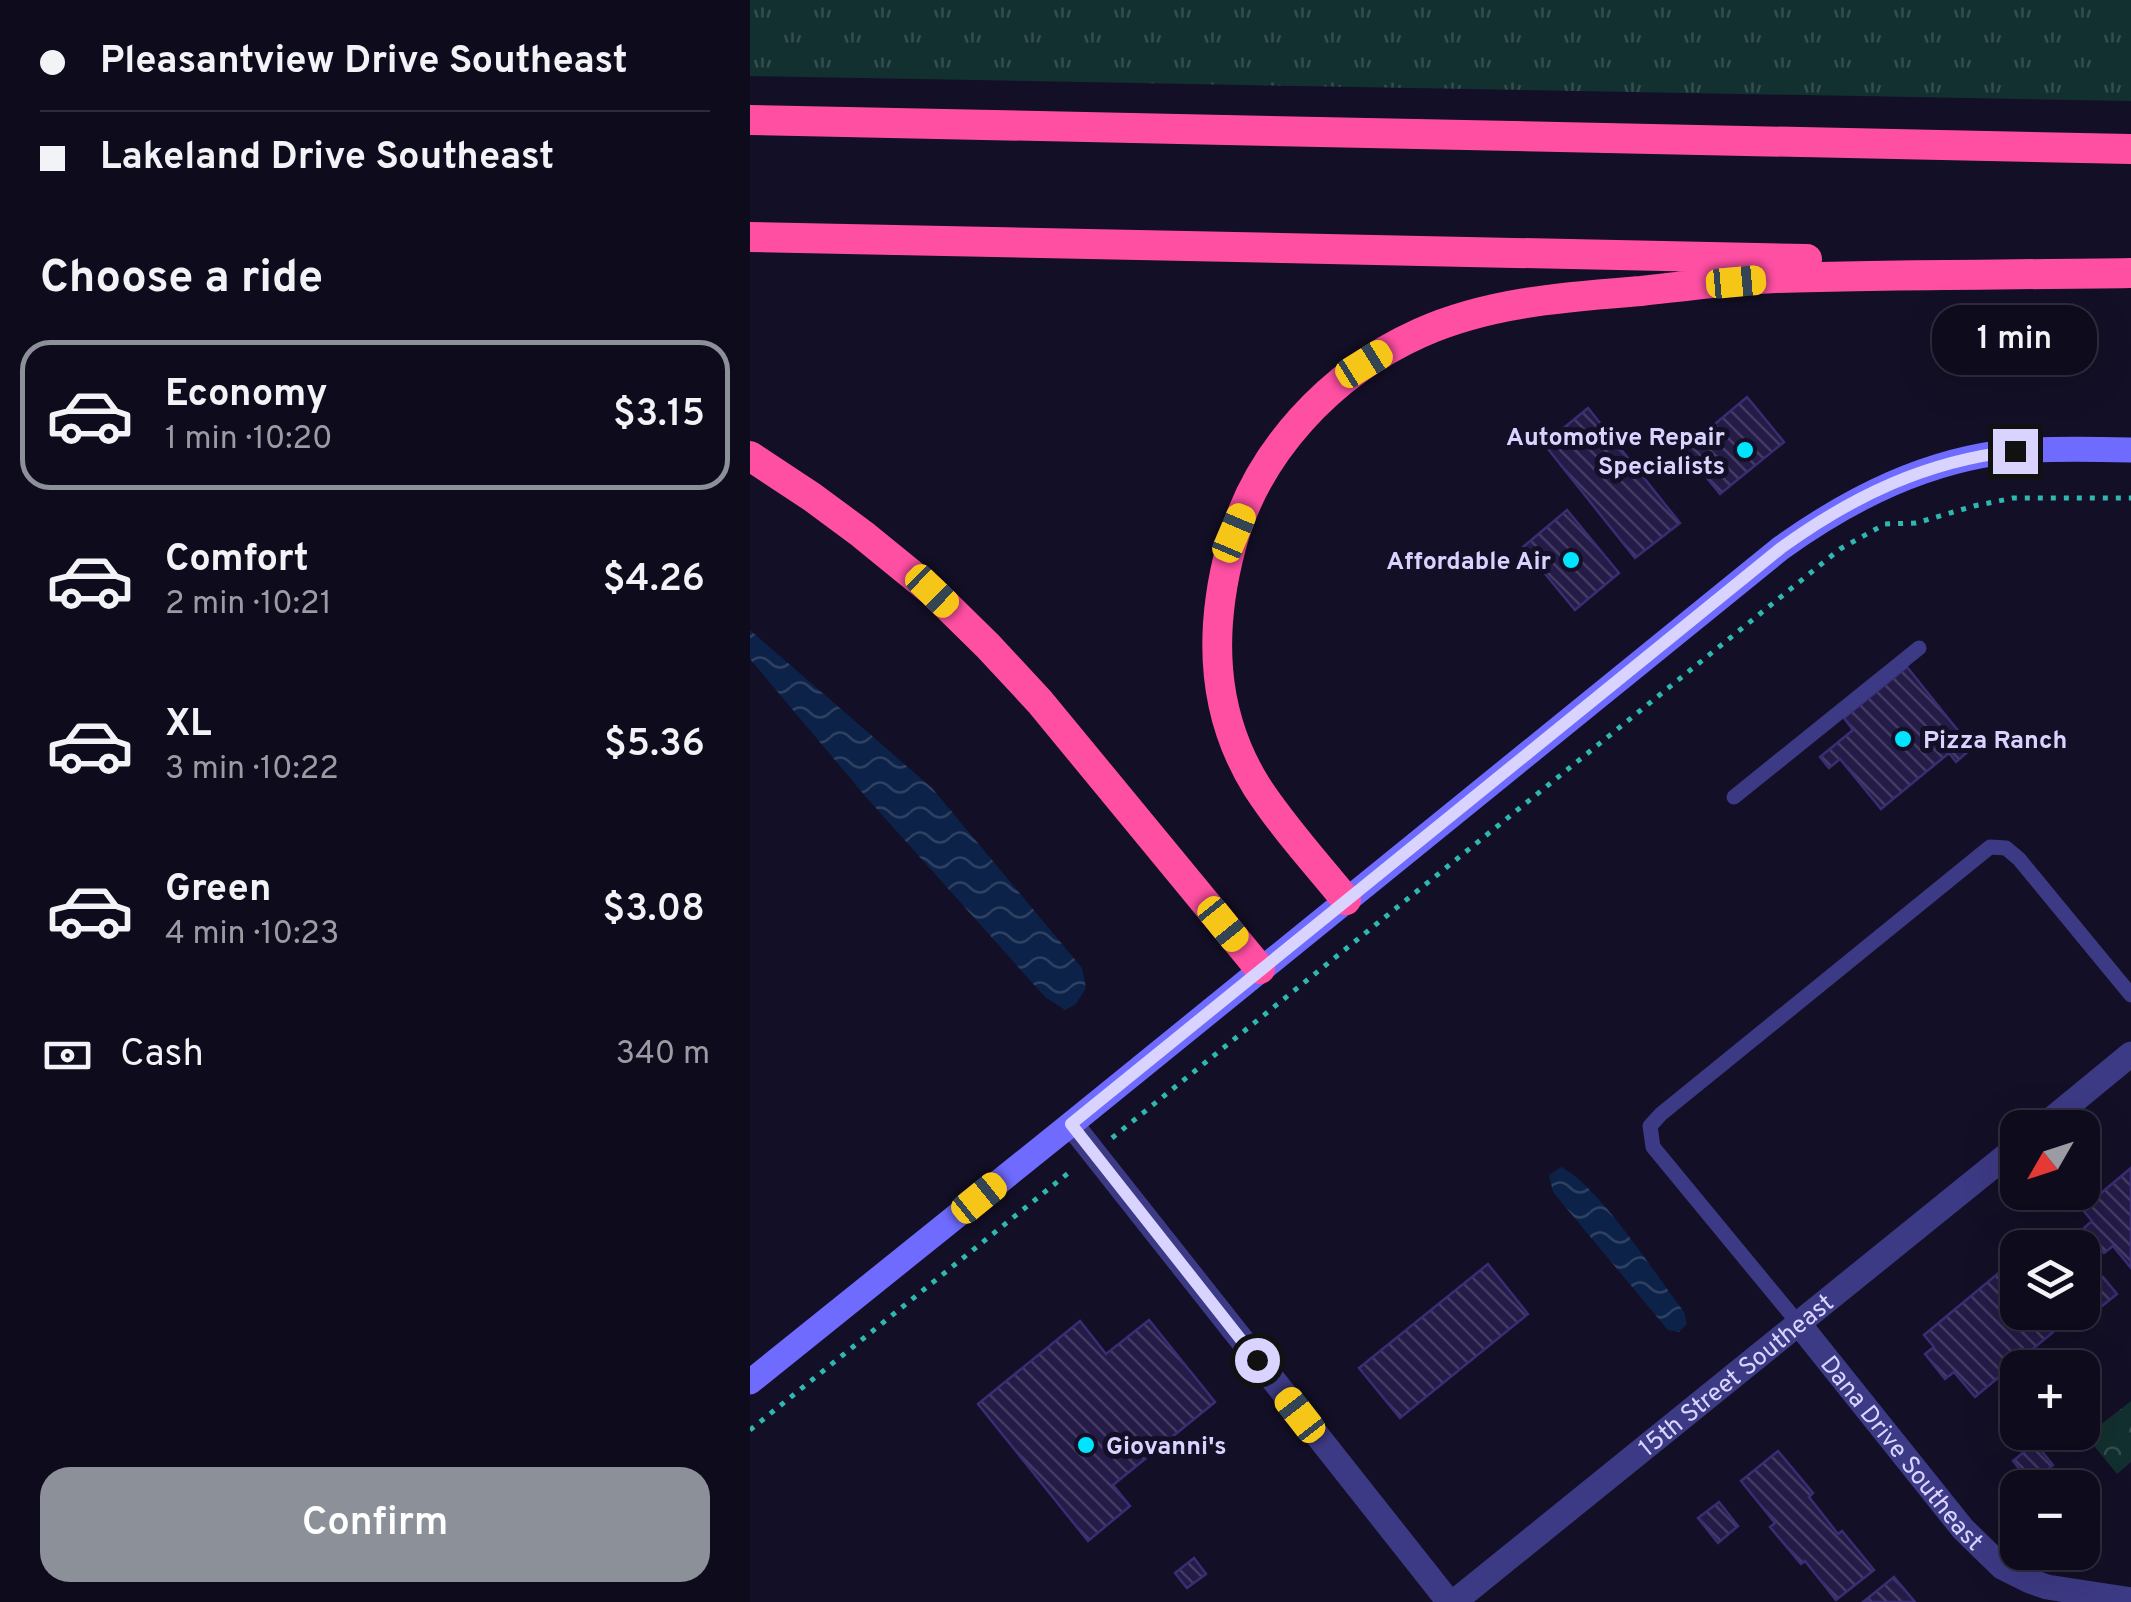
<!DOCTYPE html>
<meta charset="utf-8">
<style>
body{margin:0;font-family:Overpass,sans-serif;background:#1c1929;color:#f1f3f6;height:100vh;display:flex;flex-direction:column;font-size:38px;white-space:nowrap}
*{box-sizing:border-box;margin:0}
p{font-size:32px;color:#9b9ba3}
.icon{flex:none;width:55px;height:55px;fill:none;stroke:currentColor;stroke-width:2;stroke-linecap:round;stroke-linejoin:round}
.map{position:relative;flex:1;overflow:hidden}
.panel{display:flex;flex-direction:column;background:#0e0b1c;width:750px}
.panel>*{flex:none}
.guide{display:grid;align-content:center;height:220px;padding:0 40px;background:#0e0b1c}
.needle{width:65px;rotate:231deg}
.tools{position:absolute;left:1250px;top:1110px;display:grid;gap:20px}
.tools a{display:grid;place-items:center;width:100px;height:100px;border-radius:20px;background:#0e0b1c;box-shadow:0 10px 40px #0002,0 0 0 2px #2e2b3b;font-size:50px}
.end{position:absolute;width:45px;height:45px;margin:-22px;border:12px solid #d9d4ff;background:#111;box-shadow:0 0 0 5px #111}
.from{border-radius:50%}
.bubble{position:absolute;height:70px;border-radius:30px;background:#0e0b1c;box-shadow:0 10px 40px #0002,0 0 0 2px #2e2b3b;font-size:32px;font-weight:600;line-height:70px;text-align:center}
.car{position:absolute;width:30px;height:60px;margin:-30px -15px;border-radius:12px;box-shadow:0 0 8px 2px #0007;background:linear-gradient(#f5c518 24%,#345 0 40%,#f5c518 0 76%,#345 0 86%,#f5c518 0)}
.guide b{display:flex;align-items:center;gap:35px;height:95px;font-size:38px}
.guide b+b{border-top:2px solid #2e2b3b}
.guide i{width:25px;height:25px;background:#f1f3f6}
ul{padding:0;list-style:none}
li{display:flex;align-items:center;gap:30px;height:150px;margin:0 20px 15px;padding:0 20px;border:5px solid transparent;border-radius:30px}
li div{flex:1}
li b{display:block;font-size:38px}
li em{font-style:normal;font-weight:600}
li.selected{border-color:#8c9099}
li>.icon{width:90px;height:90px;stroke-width:1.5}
h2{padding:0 40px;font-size:45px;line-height:120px}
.pay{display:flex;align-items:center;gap:25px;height:110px;padding:0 40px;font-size:38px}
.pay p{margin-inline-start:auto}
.button{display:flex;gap:20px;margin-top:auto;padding:20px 40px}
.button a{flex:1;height:115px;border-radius:30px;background:#8c9099;color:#fff;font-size:40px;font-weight:600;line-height:115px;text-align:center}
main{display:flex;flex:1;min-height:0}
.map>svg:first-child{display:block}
.grass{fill:url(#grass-tufts)}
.park{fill:url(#park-crowns)}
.water{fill:url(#water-waves)}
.building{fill:url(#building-back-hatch);stroke:#3b2d73;stroke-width:2.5}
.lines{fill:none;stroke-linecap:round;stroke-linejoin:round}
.path{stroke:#2fb8b0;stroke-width:5;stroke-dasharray:5 8;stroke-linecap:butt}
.service{stroke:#3d3a85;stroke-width:15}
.minor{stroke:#3d3a85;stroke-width:25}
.secondary{stroke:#6f6bff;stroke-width:25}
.motorway{stroke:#ff4fa3;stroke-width:30}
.route{stroke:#d9d4ff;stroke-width:12}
.poi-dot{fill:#00e5ff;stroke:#130f26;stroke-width:4}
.labels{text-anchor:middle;stroke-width:10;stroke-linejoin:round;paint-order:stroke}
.poi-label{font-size:25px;font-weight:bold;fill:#d9d4ff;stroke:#130f26;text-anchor:end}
.street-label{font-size:25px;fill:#d9d4ff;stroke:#130f26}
</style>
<main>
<section class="panel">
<div class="guide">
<b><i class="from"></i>Pleasantview Drive Southeast</b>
<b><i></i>Lakeland Drive Southeast</b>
</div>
<h2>Choose a ride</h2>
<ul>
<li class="selected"><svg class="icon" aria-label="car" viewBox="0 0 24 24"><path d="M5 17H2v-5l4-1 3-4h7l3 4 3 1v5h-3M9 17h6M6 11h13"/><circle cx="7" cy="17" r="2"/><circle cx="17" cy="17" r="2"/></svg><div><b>Economy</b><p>1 min · 10:20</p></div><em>$3.15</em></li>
<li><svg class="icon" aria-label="car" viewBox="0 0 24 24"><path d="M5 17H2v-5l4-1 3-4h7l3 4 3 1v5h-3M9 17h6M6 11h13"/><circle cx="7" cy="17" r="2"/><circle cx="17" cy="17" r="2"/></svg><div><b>Comfort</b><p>2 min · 10:21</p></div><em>$4.26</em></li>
<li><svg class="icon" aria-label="car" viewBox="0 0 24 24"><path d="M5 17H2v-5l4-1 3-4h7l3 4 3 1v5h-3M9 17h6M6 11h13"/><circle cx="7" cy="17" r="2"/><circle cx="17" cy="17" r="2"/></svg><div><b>XL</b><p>3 min · 10:22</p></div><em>$5.36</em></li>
<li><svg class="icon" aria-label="car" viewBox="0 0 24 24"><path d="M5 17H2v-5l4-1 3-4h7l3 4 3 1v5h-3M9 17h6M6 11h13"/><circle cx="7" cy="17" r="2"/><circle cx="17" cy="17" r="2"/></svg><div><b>Green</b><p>4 min · 10:23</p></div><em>$3.08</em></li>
</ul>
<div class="pay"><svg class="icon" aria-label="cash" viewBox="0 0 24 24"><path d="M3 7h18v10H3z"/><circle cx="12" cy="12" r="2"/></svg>Cash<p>340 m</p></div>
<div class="button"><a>Confirm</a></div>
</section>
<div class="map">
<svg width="1381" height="1602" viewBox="0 0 1381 1602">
<defs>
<pattern id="grass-tufts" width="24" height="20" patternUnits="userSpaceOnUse" patternTransform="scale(2.5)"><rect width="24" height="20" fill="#12302f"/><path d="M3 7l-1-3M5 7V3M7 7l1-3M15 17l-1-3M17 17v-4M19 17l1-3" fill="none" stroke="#344d4e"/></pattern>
<pattern id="park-crowns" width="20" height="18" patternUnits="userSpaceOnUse" patternTransform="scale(2.5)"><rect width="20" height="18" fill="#12302f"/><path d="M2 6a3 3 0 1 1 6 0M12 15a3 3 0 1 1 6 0" fill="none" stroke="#344d4e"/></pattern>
<pattern id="water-waves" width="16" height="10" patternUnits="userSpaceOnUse" patternTransform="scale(2.5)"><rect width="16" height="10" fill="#0c2248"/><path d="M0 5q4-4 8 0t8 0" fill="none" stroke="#2f4163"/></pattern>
<pattern id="building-back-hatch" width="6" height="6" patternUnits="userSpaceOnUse" patternTransform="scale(2.5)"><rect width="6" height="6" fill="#241b47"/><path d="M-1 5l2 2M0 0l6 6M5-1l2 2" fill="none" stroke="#433b63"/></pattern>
</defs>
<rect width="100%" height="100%" fill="#130f26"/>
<path class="grass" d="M0,0H1381V101L0,76Z"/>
<path class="park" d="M1381,1401V1462L1367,1474L1336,1436Z"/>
<path class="water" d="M0,630L182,788L332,968L336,988L326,1004L315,1010L295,997L116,797L0,659Z
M811,1167C849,1186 906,1275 934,1312L937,1324L929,1332L918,1330L803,1192L799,1175Z"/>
<path class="building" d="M997,397L1034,442L970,494L934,450Z
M838,408L930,523L885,558L794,444Z
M817,510L869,573L825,610L773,547Z
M1157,667L1222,748L1206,762L1199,753L1131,809L1090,759L1079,768L1070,757L1103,730L1094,718Z
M1381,1168V1268L1363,1246L1354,1253L1334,1228L1342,1221L1332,1209Z
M1263,1261L1268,1266V1312H1306L1314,1323L1225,1397L1204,1372L1195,1379L1175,1354L1184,1347L1174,1335Z
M738,1264L778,1314L650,1418L609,1368Z
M1353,1277L1367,1294L1342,1314L1332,1302V1294Z
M399,1320L465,1402L363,1485L380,1506L338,1541L228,1404L330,1321L356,1354Z
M1285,1443L1303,1465L1281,1483L1263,1461Z
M1028,1451L1063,1493L1059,1497L1088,1534L1092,1531L1124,1570L1086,1600L1055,1561L1051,1564L1020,1527L1025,1523L991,1481Z
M969,1502L988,1526L968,1543L948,1518Z
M444,1558L456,1574L437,1588L425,1573Z
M1144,1577L1165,1602H1113Z"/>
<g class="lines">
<path class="path" d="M362,1138L1090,549L1135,524L1166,523L1224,506L1263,498H1381
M0,1430L322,1170"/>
<path class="service" d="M984,797L1169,648
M1049,1324L903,1147L900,1126L911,1114L1240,847L1256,848L1269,859L1381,995"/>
<g class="minor">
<path d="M321,1124L699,1602"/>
<path d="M1291,1128L1381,1054"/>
<path id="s1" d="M1049,1324L1213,1529L1252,1567L1280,1581L1297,1587L1381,1600"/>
<path id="s2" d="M704,1602L1268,1146"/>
</g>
<path class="secondary" d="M0,1382L321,1124L1031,548C1101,498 1178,459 1265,451C1303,448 1342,449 1381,450"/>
<path class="motorway" d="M0,120L1381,149
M0,237L1057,259
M0,456L62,497L112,534L182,591L238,646L290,702L510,969
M596,900C566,863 533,827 507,787C460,712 459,630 481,547C506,452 581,373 670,333C739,302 816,297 891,291C936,286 981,280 1026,278C1144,274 1263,275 1381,273"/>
</g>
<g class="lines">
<path class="route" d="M507,1360L321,1124L1031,548C1103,496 1176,461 1265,451"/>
</g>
<g class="poi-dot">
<circle cx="995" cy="450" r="10"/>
<circle cx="821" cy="560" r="10"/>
<circle cx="1153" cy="739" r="10"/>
<circle cx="336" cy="1445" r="10"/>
</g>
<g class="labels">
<g class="poi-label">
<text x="975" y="445">Automotive Repair<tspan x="975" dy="29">Specialists</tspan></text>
<text x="801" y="569">Affordable Air</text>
<text x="1173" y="748" text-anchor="start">Pizza Ranch</text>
<text x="356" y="1454" text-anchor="start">Giovanni's</text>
</g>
<g class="street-label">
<text dy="9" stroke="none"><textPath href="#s2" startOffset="362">15th Street Southeast</textPath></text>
<text dy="9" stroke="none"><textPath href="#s1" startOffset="165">Dana Drive Southeast</textPath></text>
</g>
</g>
</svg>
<div class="tools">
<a><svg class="needle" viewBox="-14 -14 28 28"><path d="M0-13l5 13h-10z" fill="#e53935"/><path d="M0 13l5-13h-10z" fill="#9b9ba3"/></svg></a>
<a><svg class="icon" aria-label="layers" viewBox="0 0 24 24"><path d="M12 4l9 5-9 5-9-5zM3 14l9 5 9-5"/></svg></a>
<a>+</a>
<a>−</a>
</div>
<i class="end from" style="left:507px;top:1360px"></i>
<i class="end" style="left:1265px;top:451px"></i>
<div class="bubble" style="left:1182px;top:305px;width:165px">1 min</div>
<i class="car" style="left:986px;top:282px;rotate:85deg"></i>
<i class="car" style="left:614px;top:364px;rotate:58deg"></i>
<i class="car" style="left:484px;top:533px;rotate:23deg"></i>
<i class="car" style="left:182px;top:591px;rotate:134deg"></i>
<i class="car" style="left:473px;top:924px;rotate:141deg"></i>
<i class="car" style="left:229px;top:1198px;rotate:51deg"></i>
<i class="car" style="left:550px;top:1415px;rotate:322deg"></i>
</div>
</main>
